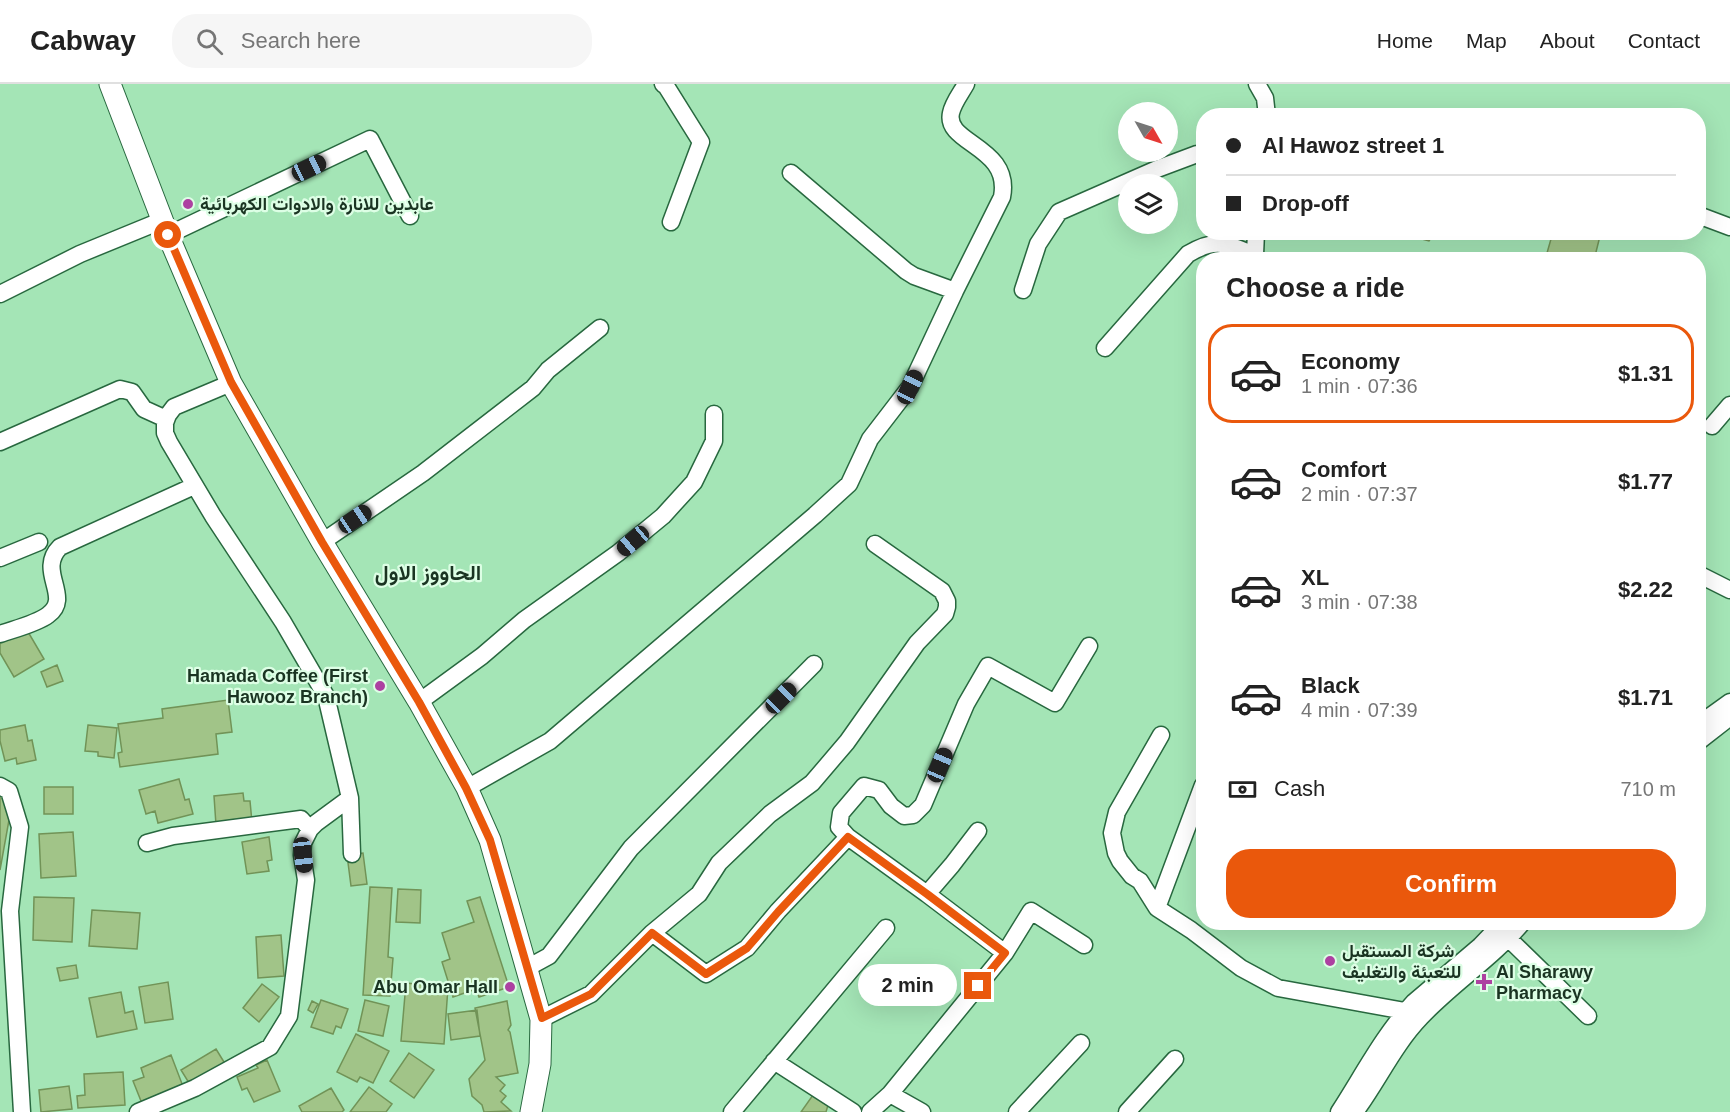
<!DOCTYPE html>
<meta charset="utf-8">
<style>
body{margin:0;font-family:Helvetica,Vazirmatn,sans-serif;background:#f6f6f6;color:#222;height:100vh;display:flex;flex-direction:column;font-size:22px;white-space:nowrap}
*{box-sizing:border-box;margin:0}
p{font-size:20px;color:#767676}
.icon{flex:none;width:33px;height:33px;fill:none;stroke:currentColor;stroke-width:2;stroke-linecap:round;stroke-linejoin:round}
.map{position:relative;flex:1;overflow:hidden}
.panel{position:absolute;left:1196px;top:168px;width:510px;height:678px;display:flex;flex-direction:column;background:#fff;border-radius:24px;box-shadow:0 6px 24px #0002}
.panel>*{flex:none}
.guide{position:absolute;left:1196px;top:24px;width:510px;height:132px;border-radius:24px;box-shadow:0 6px 24px #0002;display:grid;align-content:center;height:132px;padding:0 30px;background:#fff}
.needle{width:39px;rotate:129deg}
.controls{position:absolute;left:1118px;top:18px;display:grid;gap:12px}
.controls a{display:grid;place-items:center;width:60px;height:60px;border-radius:50%;background:#fff;box-shadow:0 6px 24px #0002;font-size:30px}
.end{position:absolute;width:27px;height:27px;margin:-14px;border:8px solid #ea580c;background:#fff;box-shadow:0 0 0 3px #fff}
.from{border-radius:50%}
.bubble{position:absolute;height:42px;border-radius:21px;background:#fff;box-shadow:0 6px 24px #0002;font-size:20px;font-weight:700;line-height:42px;text-align:center}
.car{position:absolute;width:18px;height:36px;margin:-18px -9px;border-radius:8px;box-shadow:0 0 4px 2px #0007;background:linear-gradient(#222 24%,#8ab4d8 0 40%,#222 0 76%,#8ab4d8 0 86%,#222 0)}
.guide b{display:flex;align-items:center;gap:21px;height:57px;font-size:22px}
.guide b+b{border-top:2px solid #e0e0e0}
.guide i{width:15px;height:15px;background:#222}
ul{padding:0;list-style:none}
li{display:flex;align-items:center;gap:18px;height:99px;margin:0 12px 9px;padding:0 18px;border:3px solid transparent;border-radius:24px}
li div{flex:1}
li b{display:block;font-size:22px}
li em{font-style:normal;font-weight:700}
li.current{border-color:#ea580c}
li>.icon{width:54px;height:54px;stroke-width:1.5}
h2{padding:0 30px;font-size:27px;line-height:72px}
.pay{display:flex;align-items:center;gap:15px;height:66px;padding:0 30px;font-size:22px}
.pay p{margin-inline-start:auto}
.button{display:flex;gap:12px;margin-top:auto;padding:12px 30px}
.button a{flex:1;height:69px;border-radius:24px;background:#ea580c;color:#fff;font-size:24px;font-weight:700;line-height:69px;text-align:center}
header{display:flex;align-items:center;gap:36px;box-sizing:border-box;height:84px;padding:0 30px;background:#fff;border-bottom:2px solid #e0e0e0}
header strong{font-size:28px}
nav{display:flex;gap:33px;margin-inline-start:auto;font-size:21px}
.search{width:420px;height:54px;background:#f6f6f6;display:flex;align-items:center;gap:15px;box-sizing:border-box;padding:0 21px;border-radius:24px;color:#767676;font-size:22px}
.map>svg:first-child{display:block}
.building{fill:#a1c488;stroke:#719357;stroke-width:1.5}
.lines{fill:none;stroke-linecap:round;stroke-linejoin:round}
.minor-casing{stroke:#28683f;stroke-width:19}
.major-casing{stroke:#28683f;stroke-width:23}
.minor{stroke:#fff;stroke-width:16}
.major{stroke:#fff;stroke-width:21}
.route{stroke:#ea580c;stroke-width:8}
.poi-dot{fill:#ad41a1;stroke:#ddfee5;stroke-width:2}
.labels{text-anchor:middle;stroke-width:4.5;stroke-linejoin:round;paint-order:stroke}
.poi-label{font-size:18px;font-weight:bold;fill:#1a3422;stroke:#ddfee5;text-anchor:start}
.quarter-label{font-size:21px;font-weight:bold;fill:#1a3422;stroke:#ddfee5}
</style>
<header>
<strong>Cabway</strong>
<div class="search"><svg class="icon" aria-label="search" viewBox="0 0 24 24"><circle cx="10" cy="10" r="6"/><path d="M15 15l6 6"/></svg>Search here</div>
<nav><a>Home</a><a>Map</a><a>About</a><a>Contact</a></nav>
</header>
<div class="map">
<svg width="1730" height="1028" viewBox="0 0 1730 1028">
<rect width="100%" height="100%" fill="#a4e5b6"/>
<path class="building" d="M1402,148H1435L1429,157L1403,150Z
M1553,148H1601L1594,176H1545Z
M24,541L44,575L14,593L0,569V555Z
M57,581L63,597L47,603L41,588Z
M228,616L232,648L216,650L218,670L120,683L118,669L122,668L118,640L163,634L162,625Z
M25,641L28,657L32,656L36,676L17,680L16,674L5,677L0,657V646Z
M88,641L117,644L114,674L98,672V668L85,667Z
M179,695L185,716L189,715L193,730L158,739L155,727L146,730L139,706Z
M44,703H73V730H44Z
M0,708L16,732L9,736L0,786Z
M243,709L244,717H250L252,738L216,741L214,712Z
M73,748L76,792L41,794L39,750Z
M269,753L272,776L267,777L269,787L247,790L242,758Z
M363,769L367,800L351,802L347,771Z
M370,803L392,804L388,873L393,874L390,912L363,911Z
M398,805L421,806L420,839L396,838Z
M34,813L74,814L72,858L33,856Z
M480,813L509,903L479,913L476,905L453,913L442,878L450,875L442,849L474,838L467,817Z
M92,826L140,829L137,865L89,862Z
M281,851L284,892L258,894L256,853Z
M76,881L78,894L60,897L57,884Z
M168,898L173,935L145,939L139,903Z
M406,899L448,903L444,960L401,957Z
M262,900L279,913L259,938L243,924Z
M121,908L125,929L133,927L137,945L97,953L89,914Z
M321,916L348,925L341,944L336,942L333,950L311,943Z
M365,916L389,922L383,952L358,947Z
M312,917L318,920L313,929L308,926Z
M507,917L511,941L508,946L510,948L518,989L496,993L505,1001L500,1007L506,1012L501,1018L511,1027L484,1028L482,1021L472,1012L469,995L485,976L475,924Z
M477,926L480,952L451,956L448,930Z
M356,950L389,967L373,999L360,993L357,998L337,988Z
M216,965L232,991L197,1012L181,986Z
M409,969L434,986L414,1014L390,997Z
M171,971L184,1005L143,1022L133,997L144,993L141,984Z
M267,976L280,1007L254,1018L247,1004L242,1006L237,993L258,984L256,981Z
M123,988L125,1021L78,1024L77,1012L85,1011L84,990Z
M69,1002L72,1025L41,1028L39,1006Z
M369,1003L392,1020L386,1028H350Z
M331,1004L344,1026L342,1028H302L299,1022Z
M813,1011L828,1021L826,1028H801Z"/>
<g class="lines">
<g class="minor-casing">
<path id="minor" d="M663,0L666,2L701,58L671,138
M1257,0L1265,14L1267,32
M791,89L906,187L914,192L955,207
M1698,131L1730,143
M168,151L370,55L410,132
M1256,176L1255,171L1256,148
M1023,206L1038,160L1059,128L1157,85L1197,70L1203,71
M0,210L80,170L163,136
M1105,264L1188,170C1217,153 1225,160 1255,171
M231,299L174,323L168,331L165,339V349L169,358L213,432L283,538L326,612L350,714L352,770
M1712,342L1730,321
M0,358L120,305L132,308L144,325L166,335
M322,458L423,389L533,304L548,286L600,244
M0,474L39,458
M1698,490L1730,506
M0,550C14,545 36,540 48,531C73,513 36,487 60,463L194,402
M419,618L482,572L524,536L618,469L663,432L694,398L714,357V330
M1698,641L1730,618
M1161,651L1117,728L1112,749L1116,769L1120,777L1132,792L1140,797L1157,824L1191,846L1241,884L1278,904L1405,927
M1698,658L1730,633
M0,702L9,707L20,743L10,827L22,1028
M467,704L550,657L815,431L849,400L870,355L910,303L955,207L1002,113C1012,62 944,60 951,29C953,19 961,9 966,0
M147,759L173,752L301,735L310,745
M927,810L952,781L978,747
M1157,824L1203,701
M652,849L706,890L747,864L778,827L848,753
M1509,855L1588,932
M1005,869L927,810L848,753L839,743L841,729L864,702L879,706L891,722L904,732L913,731L923,721L966,620L988,582L1055,619L1089,562
M527,884L549,872L631,764L814,580
M541,935L591,910L652,849L699,810L719,779L770,730L812,699L847,658L917,559L945,530L947,523V517L942,507L875,460
M774,977L853,1028
M890,1010L922,1028
M138,1028L195,1004L270,963L289,932L306,796L302,771L303,759L310,745L316,739L350,714
M732,1028L886,844
M870,1028L890,1010L1005,869L1031,827L1084,861
M1017,1028L1081,959
M1127,1028L1175,975
M1339,1028C1363,991 1384,950 1414,918L1480,862L1503,838
M1355,1028C1378,997 1394,961 1421,933C1453,899 1493,874 1523,838"/>
</g>
<g class="major-casing">
<path id="major" d="M110,0L168,151L231,299L322,458L419,618L467,704L490,756L541,935L540,980L531,1028"/>
</g>
<use href="#minor" class="minor"/>
<use href="#major" class="major"/>
</g>
<g class="lines">
<path class="route" d="M168,151L231,298L322,458L419,618L466,704L490,756L542,934L591,910L652,849L706,890L747,864L778,828L848,753L927,810L1005,869L978,902"/>
</g>
<g class="poi-dot">
<circle cx="188" cy="120" r="6"/>
<circle cx="380" cy="602" r="6"/>
<circle cx="1330" cy="877" r="6"/>
<path d="M1481 889h6v6h6v6h-6v6h-6v-6h-6v-6h6z"/>
<circle cx="510" cy="903" r="6"/>
</g>
<g class="labels">
<g class="poi-label">
<text x="200" y="126">عابدين للانارة والادوات الكهربائية</text>
<text x="368" y="598" text-anchor="end">Hamada Coffee (First<tspan x="368" dy="21">Hawooz Branch)</tspan></text>
<text x="1342" y="873">شركة المستقبل<tspan x="1342" dy="21">للتعبئة والتغليف</tspan></text>
<text x="1496" y="894">Al Sharawy<tspan x="1496" dy="21">Pharmacy</tspan></text>
<text x="498" y="909" text-anchor="end">Abu Omar Hall</text>
</g>
<g class="quarter-label">
<text x="428" y="496">الحاووز الاول</text>
</g>
</g>
</svg>
<div class="controls">
<a><svg class="needle" viewBox="-14 -14 28 28"><path d="M0-13l5 13h-10z" fill="#e53935"/><path d="M0 13l5-13h-10z" fill="#767676"/></svg></a>
<a><svg class="icon" aria-label="layers" viewBox="0 0 24 24"><path d="M12 4l9 5-9 5-9-5zM3 14l9 5 9-5"/></svg></a>
</div>
<i class="end from" style="left:168px;top:151px"></i>
<i class="end" style="left:978px;top:902px"></i>
<div class="bubble" style="left:858px;top:880px;width:99px">2 min</div>
<i class="car" style="left:309px;top:84px;rotate:65deg"></i>
<i class="car" style="left:910px;top:303px;rotate:25deg"></i>
<i class="car" style="left:355px;top:435px;rotate:56deg"></i>
<i class="car" style="left:633px;top:457px;rotate:230deg"></i>
<i class="car" style="left:781px;top:614px;rotate:45deg"></i>
<i class="car" style="left:940px;top:681px;rotate:23deg"></i>
<i class="car" style="left:303px;top:771px;rotate:173deg"></i>
<div class="guide">
<b><i class="from"></i>Al Hawoz street 1</b>
<b><i></i>Drop-off</b>
</div>
<section class="panel">
<h2>Choose a ride</h2>
<ul>
<li class="current"><svg class="icon" aria-label="car" viewBox="0 0 24 24"><path d="M5 17H2v-5l4-1 3-4h7l3 4 3 1v5h-3M9 17h6M6 11h13"/><circle cx="7" cy="17" r="2"/><circle cx="17" cy="17" r="2"/></svg><div><b>Economy</b><p>1 min · 07:36</p></div><em>$1.31</em></li>
<li><svg class="icon" aria-label="car" viewBox="0 0 24 24"><path d="M5 17H2v-5l4-1 3-4h7l3 4 3 1v5h-3M9 17h6M6 11h13"/><circle cx="7" cy="17" r="2"/><circle cx="17" cy="17" r="2"/></svg><div><b>Comfort</b><p>2 min · 07:37</p></div><em>$1.77</em></li>
<li><svg class="icon" aria-label="car" viewBox="0 0 24 24"><path d="M5 17H2v-5l4-1 3-4h7l3 4 3 1v5h-3M9 17h6M6 11h13"/><circle cx="7" cy="17" r="2"/><circle cx="17" cy="17" r="2"/></svg><div><b>XL</b><p>3 min · 07:38</p></div><em>$2.22</em></li>
<li><svg class="icon" aria-label="car" viewBox="0 0 24 24"><path d="M5 17H2v-5l4-1 3-4h7l3 4 3 1v5h-3M9 17h6M6 11h13"/><circle cx="7" cy="17" r="2"/><circle cx="17" cy="17" r="2"/></svg><div><b>Black</b><p>4 min · 07:39</p></div><em>$1.71</em></li>
</ul>
<div class="pay"><svg class="icon" aria-label="cash" viewBox="0 0 24 24"><path d="M3 7h18v10H3z"/><circle cx="12" cy="12" r="2"/></svg>Cash<p>710 m</p></div>
<div class="button"><a>Confirm</a></div>
</section>
</div>
